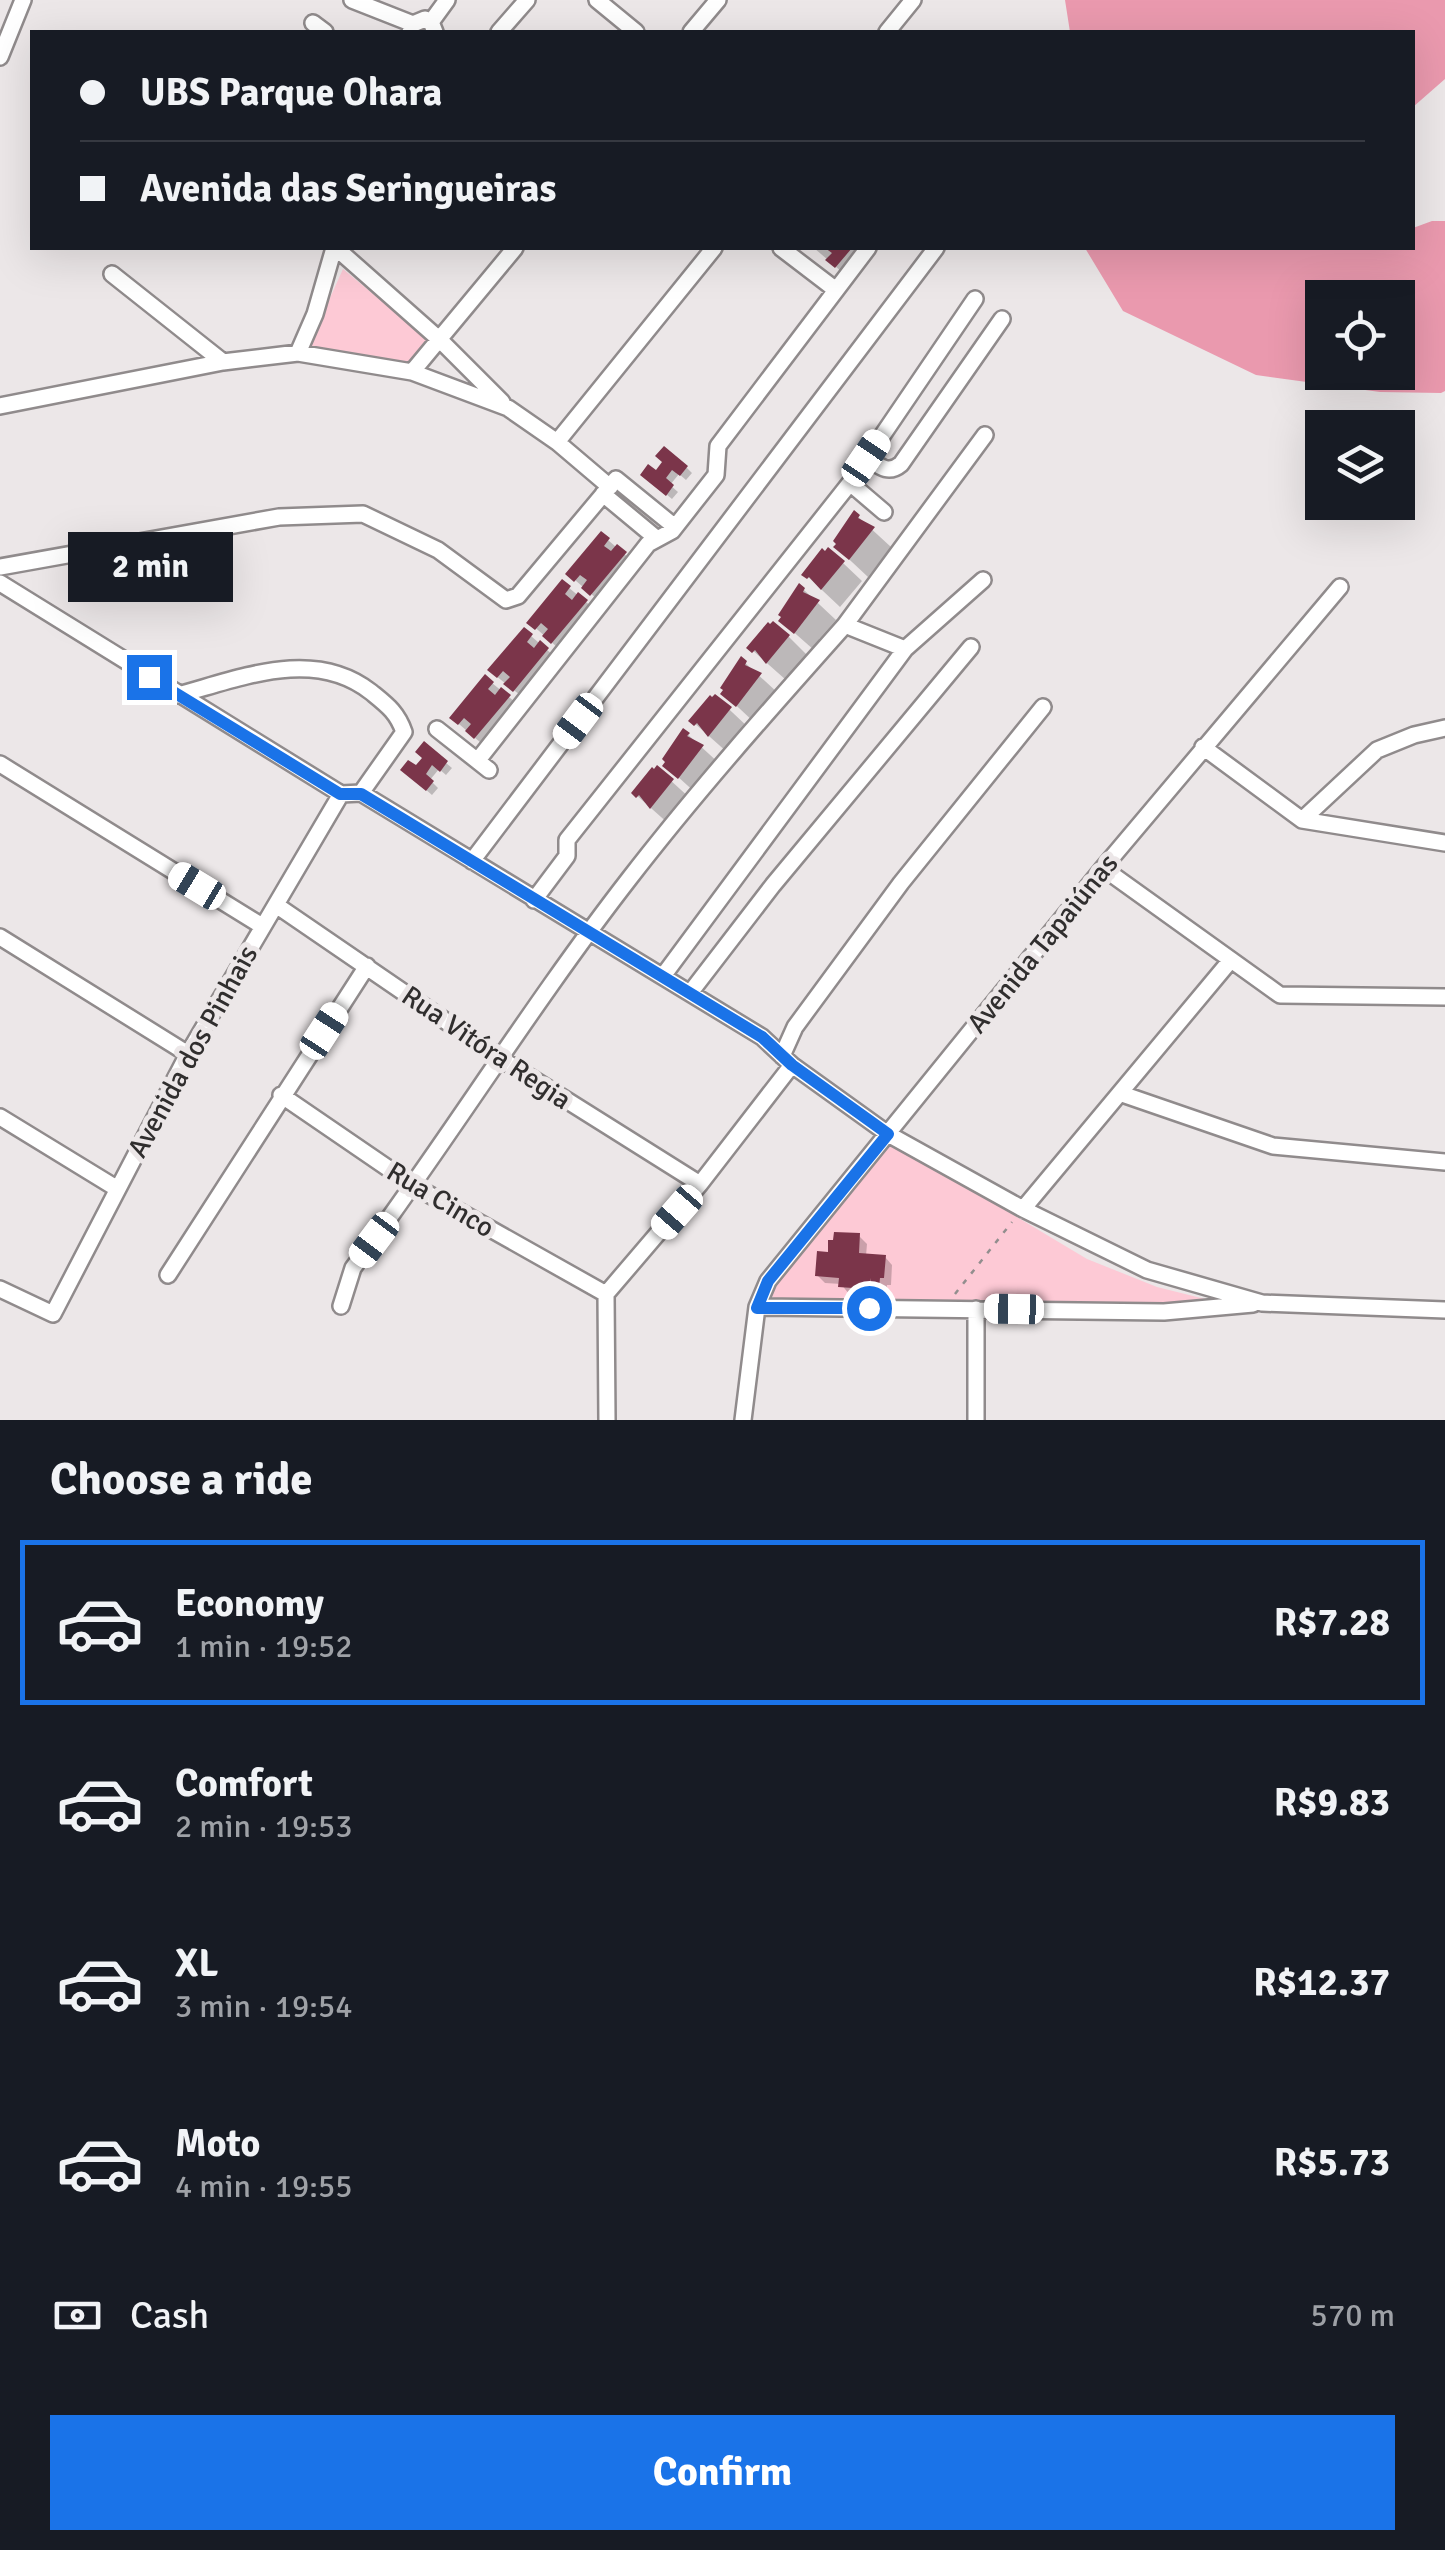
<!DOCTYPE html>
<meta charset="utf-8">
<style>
body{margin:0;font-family:Signika,sans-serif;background:#242831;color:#f1f3f6;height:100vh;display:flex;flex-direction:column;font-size:38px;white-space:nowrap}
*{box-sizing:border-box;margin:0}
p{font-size:32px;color:#9ea1a6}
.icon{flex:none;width:55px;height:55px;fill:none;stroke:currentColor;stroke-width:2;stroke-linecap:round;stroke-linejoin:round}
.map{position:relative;height:1420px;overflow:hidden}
.side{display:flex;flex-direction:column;background:#171b24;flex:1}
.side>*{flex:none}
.banner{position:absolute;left:30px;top:30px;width:1385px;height:220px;border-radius:0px;box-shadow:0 10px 40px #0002;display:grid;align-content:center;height:220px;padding:0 50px;background:#171b24}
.tools{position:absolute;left:1305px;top:280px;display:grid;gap:20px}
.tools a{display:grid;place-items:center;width:110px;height:110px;border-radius:0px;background:#171b24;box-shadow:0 10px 40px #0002;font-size:50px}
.end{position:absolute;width:45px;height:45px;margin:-22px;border:12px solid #1a73e8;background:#fff;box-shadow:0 0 0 5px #fff}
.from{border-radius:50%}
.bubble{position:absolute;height:70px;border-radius:0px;background:#171b24;box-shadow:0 10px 40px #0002;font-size:32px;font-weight:800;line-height:70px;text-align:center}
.car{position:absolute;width:30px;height:60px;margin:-30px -15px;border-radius:12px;box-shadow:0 0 8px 2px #0007;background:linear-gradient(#fff 24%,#345 0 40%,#fff 0 76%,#345 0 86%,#fff 0)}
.banner b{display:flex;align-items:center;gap:35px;height:95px;font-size:38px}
.banner b+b{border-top:2px solid #363941}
.banner i{width:25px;height:25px;background:#f1f3f6}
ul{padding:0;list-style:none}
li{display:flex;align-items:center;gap:30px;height:165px;margin:0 20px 15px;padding:0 30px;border:5px solid transparent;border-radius:0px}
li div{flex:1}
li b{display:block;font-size:38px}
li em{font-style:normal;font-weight:800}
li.selected{border-color:#1a73e8}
li>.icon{width:90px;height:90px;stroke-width:1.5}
h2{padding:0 50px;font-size:45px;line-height:120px}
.pay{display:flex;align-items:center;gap:25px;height:110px;padding:0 50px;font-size:38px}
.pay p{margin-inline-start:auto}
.primary-button{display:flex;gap:20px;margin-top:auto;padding:20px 50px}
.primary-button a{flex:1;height:115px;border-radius:0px;background:#1a73e8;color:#fff;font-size:40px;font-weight:800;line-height:115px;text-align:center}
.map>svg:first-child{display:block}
.green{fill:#fdc9d5}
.forest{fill:#ea99ae;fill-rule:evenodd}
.shadow{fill:#0003}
.building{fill:#7b354a}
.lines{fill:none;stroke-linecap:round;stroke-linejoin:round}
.minor-casing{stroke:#908b8c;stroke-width:20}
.path{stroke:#928e8e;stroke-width:2.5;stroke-dasharray:5 8;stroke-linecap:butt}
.minor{stroke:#fff;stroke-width:15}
.route{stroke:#1a73e8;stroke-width:12}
.labels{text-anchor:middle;stroke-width:10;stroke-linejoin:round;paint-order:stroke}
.street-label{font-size:28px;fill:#302e2e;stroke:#ece7e8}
</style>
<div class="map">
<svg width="1445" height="1420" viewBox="0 0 1445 1420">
<rect width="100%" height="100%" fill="#ece7e8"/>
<path class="green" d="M343,269L432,343L411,367L339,351L307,349Z
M890,1141L1087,1259L1157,1287L1205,1299L1161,1309L776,1299L768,1294L774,1279Z"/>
<path class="forest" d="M1065,0H1445V79L1413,107L1412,32H1070Z
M1432,221H1445V391L1441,393L1380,392L1256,375L1123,311L1085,248H1412L1413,228ZM1322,298H1398V372H1322Z"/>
<path class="shadow" d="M814,248H862L842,272Z
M665,463L687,468L692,473L686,480L679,474L670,485L678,492L672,499L649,480Z
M854,513L891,547L868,577L836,547Z
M601,534L630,559L597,599L568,574Z
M843,563L862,581L840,607L805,574Z
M562,582L592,607L558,648L529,622Z
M804,590L836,620L819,639L821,641L814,650L781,621Z
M531,636L553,655L520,695L496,676Z
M788,636L807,655L786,680L750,648Z
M742,660L778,693L756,724L723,693Z
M492,683L515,702L481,743L452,718Z
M716,697L749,728L728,753L692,721Z
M684,731L721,765L698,795L666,766Z
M425,758L446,763L452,768L446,775L439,769L430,780L438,788L432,795L409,775Z
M658,769L691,799L670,825L634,793Z
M859,1236L867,1244L866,1256L885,1257L892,1265L891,1285H887L886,1295L875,1289V1295L849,1294L841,1284L825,1283L817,1275L830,1255Z"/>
<path class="building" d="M825,248H852L835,268L825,260L832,253Z
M664,446L688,466L680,476L672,470L666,478L674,485L666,496L640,475L648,464L656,470L662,462L655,456Z
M854,510L860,515L858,518L875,527L849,560L833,547L836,544L833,541Z
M601,531L610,538L604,546L611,551L617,544L627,552L590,596L581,588L587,580L580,575L574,582L565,574Z
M828,547L845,561L821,590L809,577L807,579L801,575L822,548L825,551Z
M562,579L571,586L565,594L572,600L578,592L588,600L551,644L542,636L548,629L541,623L535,630L526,623Z
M799,583L805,588L803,592L820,600L794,634L778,621L781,617L778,615Z
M773,621L790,635L766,664L755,650L752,653L746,648L768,622L770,624Z
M524,627L533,634L527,642L534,648L540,640L549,648L513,692L503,684L510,677L503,671L497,678L487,670Z
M741,656L747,661L745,665L762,673L736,707L720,694L723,690L720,688Z
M485,674L494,682L488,689L495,695L501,687L511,695L474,739L465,731L471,724L464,718L458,725L449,718Z
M715,694L732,707L708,737L697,723L694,726L688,721L710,695L712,697Z
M683,728L690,733L687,736L704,745L678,779L662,766L665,762L662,759Z
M424,741L448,761L440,772L432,765L426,774L434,781L426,791L400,770L408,760L416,765L422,758L415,752Z
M657,765L674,779L650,809L639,795L636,798L631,793L652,767L654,769Z
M834,1232L860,1233L859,1253L886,1255L884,1278H880L879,1288H870L871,1278L868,1289L838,1287L839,1278L815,1276L817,1251L828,1252V1240H833Z"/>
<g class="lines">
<g class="minor-casing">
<path id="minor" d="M352,0L413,24
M597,0L636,32
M431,22L447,0
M313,23L325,32
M410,32L413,24L425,19L431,22L435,32
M499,32L527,0
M691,32L718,0
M887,32L913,0
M0,57L23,0
M336,248L440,340L502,402
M781,248L836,290
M112,274L223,362
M298,353L315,314L334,248
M412,372L515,248
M0,406L223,362L298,353L412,372L508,408L557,442L610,487
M557,442L714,248
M866,457C879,466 888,475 901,464L1002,319
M850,483L884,512
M603,494L656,538
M0,567L279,517L363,514L438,550L506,600L518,596L616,479L675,527
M0,583L341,794L361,793L762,1037L792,1065L888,1134L1023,1209L1147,1270L1262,1303L1445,1310
M845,625L985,435
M178,695C241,678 314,647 371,692C387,705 397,712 404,732L361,793
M437,729L489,770
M1203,747L1302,820L1445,843
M478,760L648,544L672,531L716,475L718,446L868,248
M0,764L262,926
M1302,820L1377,750L1414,735L1445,728
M472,861L936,248
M1103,868L1280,995L1445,997
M534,900L567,856V840L850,483L975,299
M276,905L501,1059L700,1184
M0,937L188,1054
M663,976L905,649L983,580
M690,993L773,885L971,647
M782,1056L795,1027L901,883L1043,707
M1122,1094L1273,1146L1445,1162
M281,1095L414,1186L606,1294
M0,1117L116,1188
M1023,1209L1230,961
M168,1275L367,966
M0,1289L53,1314L188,1054L341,794
M341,1306L353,1268C448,1140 532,1004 629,879C697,791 771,708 845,625L905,649
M757,1307L1164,1312L1253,1304
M607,1420L606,1294L700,1184L792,1065
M743,1420L757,1307L768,1281L1103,868L1340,587
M976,1420V1309"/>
</g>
<path class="path" d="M955,1294L1012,1222"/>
<use href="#minor" class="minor"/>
</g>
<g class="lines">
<path class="route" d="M149,677L340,794H361L762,1037L792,1065L888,1134L768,1281L757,1308H869"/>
</g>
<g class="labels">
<g class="street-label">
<text transform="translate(1042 943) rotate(-51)" y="10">Avenida Tapaiúnas</text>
<text transform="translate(487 1047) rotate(34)" y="10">Rua Vitóra Regia</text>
<text transform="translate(192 1051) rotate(-61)" y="10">Avenida dos Pinhais</text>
<text transform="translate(441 1199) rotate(31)" y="10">Rua Cinco</text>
</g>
</g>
</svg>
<div class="tools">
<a><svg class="icon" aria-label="locate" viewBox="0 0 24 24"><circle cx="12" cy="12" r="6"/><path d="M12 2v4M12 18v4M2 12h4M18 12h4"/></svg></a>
<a><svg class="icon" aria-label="layers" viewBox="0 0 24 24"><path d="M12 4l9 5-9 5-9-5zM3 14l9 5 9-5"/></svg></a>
</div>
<i class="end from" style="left:869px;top:1308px"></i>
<i class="end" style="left:149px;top:677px"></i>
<div class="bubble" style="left:68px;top:532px;width:165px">2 min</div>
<i class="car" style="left:866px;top:458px;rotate:34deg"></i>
<i class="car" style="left:578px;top:721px;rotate:217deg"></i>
<i class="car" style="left:197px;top:886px;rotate:301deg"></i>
<i class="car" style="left:324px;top:1031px;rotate:33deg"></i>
<i class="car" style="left:677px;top:1212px;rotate:221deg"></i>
<i class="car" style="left:374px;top:1240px;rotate:217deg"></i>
<i class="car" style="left:1014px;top:1309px;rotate:271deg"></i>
<div class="banner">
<b><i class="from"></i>UBS Parque Ohara</b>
<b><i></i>Avenida das Seringueiras</b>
</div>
</div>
<section class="side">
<h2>Choose a ride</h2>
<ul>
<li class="selected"><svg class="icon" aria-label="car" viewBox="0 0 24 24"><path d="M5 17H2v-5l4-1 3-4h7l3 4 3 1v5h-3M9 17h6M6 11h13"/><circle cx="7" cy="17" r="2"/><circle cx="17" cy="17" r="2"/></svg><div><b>Economy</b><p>1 min · 19:52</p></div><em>R$7.28</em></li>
<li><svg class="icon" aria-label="car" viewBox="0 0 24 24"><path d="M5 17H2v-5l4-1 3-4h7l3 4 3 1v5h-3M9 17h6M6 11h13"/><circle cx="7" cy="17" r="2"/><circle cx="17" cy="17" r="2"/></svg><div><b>Comfort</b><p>2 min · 19:53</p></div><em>R$9.83</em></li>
<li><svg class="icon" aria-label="car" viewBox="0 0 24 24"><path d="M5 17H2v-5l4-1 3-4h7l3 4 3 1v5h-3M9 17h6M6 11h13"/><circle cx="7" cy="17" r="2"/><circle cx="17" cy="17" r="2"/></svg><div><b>XL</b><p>3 min · 19:54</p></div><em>R$12.37</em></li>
<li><svg class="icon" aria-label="car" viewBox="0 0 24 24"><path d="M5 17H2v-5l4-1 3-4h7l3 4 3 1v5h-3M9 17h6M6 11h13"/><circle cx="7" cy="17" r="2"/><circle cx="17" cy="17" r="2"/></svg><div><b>Moto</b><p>4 min · 19:55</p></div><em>R$5.73</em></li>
</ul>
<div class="pay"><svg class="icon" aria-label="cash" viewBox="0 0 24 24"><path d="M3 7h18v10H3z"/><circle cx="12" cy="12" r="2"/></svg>Cash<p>570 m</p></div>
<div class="primary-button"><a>Confirm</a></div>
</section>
